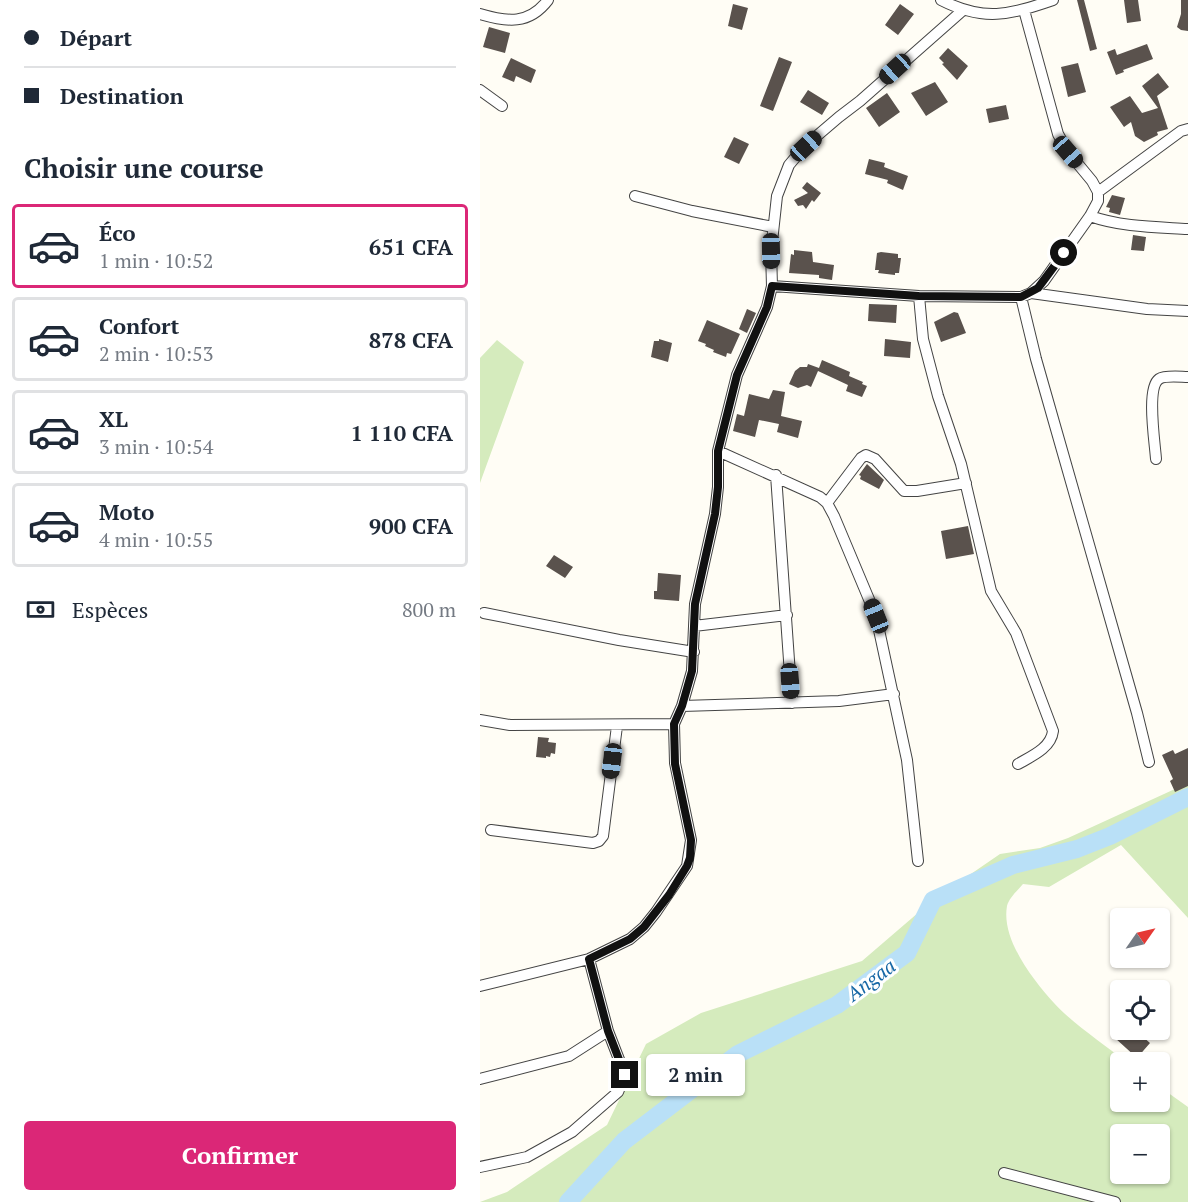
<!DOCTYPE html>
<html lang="fr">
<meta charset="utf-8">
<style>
body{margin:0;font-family:"PT Serif",serif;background:#f6f6f7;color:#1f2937;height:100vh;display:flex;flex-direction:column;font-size:22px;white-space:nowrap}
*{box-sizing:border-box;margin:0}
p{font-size:20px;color:#747a83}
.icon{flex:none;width:33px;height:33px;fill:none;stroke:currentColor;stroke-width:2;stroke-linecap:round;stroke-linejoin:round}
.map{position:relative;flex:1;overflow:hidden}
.panel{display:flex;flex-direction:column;background:#fff;width:480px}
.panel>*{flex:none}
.banner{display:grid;align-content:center;height:132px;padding:0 24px;background:#fff}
.needle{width:39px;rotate:56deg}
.controls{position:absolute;left:630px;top:908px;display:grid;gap:12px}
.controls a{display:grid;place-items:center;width:60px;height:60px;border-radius:6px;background:#fff;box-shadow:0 2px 4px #0004;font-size:30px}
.end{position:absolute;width:27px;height:27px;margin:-14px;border:8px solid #111;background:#fff;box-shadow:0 0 0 3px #fff}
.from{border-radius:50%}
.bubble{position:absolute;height:42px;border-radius:6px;background:#fff;box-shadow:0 2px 4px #0004;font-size:20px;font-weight:700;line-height:42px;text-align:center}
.car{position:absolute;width:18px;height:36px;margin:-18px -9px;border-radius:8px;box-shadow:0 0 4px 2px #0007;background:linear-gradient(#222 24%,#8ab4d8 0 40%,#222 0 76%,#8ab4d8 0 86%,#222 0)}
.banner b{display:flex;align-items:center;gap:21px;height:57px;font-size:22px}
.banner b+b{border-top:2px solid #e0e1e3}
.banner i{width:15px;height:15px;background:#1f2937}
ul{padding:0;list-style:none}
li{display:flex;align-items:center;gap:18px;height:84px;margin:0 12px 9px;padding:0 12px;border:3px solid #e0e1e3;border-radius:6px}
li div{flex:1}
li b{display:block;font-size:22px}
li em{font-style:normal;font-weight:700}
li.current{border-color:#db2777}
li>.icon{width:54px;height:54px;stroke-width:1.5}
h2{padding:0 24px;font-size:27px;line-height:72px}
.pay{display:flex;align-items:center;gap:15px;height:66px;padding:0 24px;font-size:22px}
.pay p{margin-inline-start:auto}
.primary-button{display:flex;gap:12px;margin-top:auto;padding:12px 24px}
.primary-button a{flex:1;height:69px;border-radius:6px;background:#db2777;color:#fff;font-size:24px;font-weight:700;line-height:69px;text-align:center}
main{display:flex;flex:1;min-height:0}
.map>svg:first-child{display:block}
.green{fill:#d5ebbd;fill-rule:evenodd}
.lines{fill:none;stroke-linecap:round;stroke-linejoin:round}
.river{stroke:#b9e0f7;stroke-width:18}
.building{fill:#5a524d}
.minor-casing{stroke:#444;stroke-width:12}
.minor{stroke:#fff;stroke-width:10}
.route{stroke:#111;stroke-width:8}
.labels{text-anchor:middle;stroke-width:6;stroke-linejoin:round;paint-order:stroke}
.water-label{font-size:20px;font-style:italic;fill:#1768a6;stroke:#fff}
</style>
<main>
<section class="panel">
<div class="banner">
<b><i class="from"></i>Départ</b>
<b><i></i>Destination</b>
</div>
<h2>Choisir une course</h2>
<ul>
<li class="current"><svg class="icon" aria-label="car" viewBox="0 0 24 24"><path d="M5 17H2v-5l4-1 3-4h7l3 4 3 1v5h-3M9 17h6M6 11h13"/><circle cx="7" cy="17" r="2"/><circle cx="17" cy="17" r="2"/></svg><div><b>Éco</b><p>1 min · 10:52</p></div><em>651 CFA</em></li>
<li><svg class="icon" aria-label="car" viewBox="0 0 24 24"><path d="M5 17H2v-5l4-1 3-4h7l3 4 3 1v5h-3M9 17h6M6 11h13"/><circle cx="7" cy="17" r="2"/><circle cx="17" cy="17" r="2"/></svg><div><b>Confort</b><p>2 min · 10:53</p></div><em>878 CFA</em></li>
<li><svg class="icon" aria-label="car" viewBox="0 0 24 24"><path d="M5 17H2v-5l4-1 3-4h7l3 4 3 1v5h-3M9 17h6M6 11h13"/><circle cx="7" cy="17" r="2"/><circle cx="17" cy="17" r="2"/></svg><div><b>XL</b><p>3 min · 10:54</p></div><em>1 110 CFA</em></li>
<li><svg class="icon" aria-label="car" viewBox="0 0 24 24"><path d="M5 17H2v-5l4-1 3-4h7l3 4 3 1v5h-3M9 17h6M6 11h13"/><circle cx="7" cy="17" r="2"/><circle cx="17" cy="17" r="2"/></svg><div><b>Moto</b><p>4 min · 10:55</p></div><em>900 CFA</em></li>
</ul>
<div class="pay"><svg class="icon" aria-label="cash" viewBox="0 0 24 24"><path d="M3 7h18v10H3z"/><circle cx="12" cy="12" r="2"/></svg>Espèces<p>800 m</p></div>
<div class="primary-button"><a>Confirmer</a></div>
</section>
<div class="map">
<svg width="708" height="1202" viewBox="0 0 708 1202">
<rect width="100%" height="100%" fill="#fffdf5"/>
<path class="green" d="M17,340L44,362L0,483V358Z
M708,783V918L641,845L569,887L543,884C538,890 529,898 527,906C521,939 553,980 574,1003C592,1023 624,1044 646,1062H640V1101H680V1087L708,1107V1202H0L27,1192L127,1125L166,1044L221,1013L382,961L453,900L520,854L560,848L588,838ZM640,1134H680V1173H640Z"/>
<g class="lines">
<path class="river" d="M88,1202L144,1141L258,1054L357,1005L427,953L453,900L533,865L597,849L630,836L708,797"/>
</g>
<path class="building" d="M597,0H604L617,49L610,51Z
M644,0H658L661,21L647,23Z
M701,0H708V31L701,30L697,27L701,14Z
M253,4L268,8L262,30L248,26Z
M420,4L434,14L418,35L405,25Z
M9,27L30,33L25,53L3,47Z
M667,44L673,59L643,70L644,72L636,75L627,52L635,49L637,55Z
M468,48L488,66L477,80L462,64L464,63L459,58Z
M299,57L312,62L293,111L280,106Z
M31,58L56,70L51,83L36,76L34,82L22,77Z
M598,63L606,92L588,97L581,67Z
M678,73L689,87L677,96L688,129L677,132L678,135L664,142L655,136L651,122L644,127L630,107L650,96L662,113L678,108L662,86Z
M455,82L468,102L446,116L431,93Z
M328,90L349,103L342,115L320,102Z
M407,93L420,112L399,127L386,108Z
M526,105L529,119L509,123L506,109Z
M254,137L269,144L259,164L244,157Z
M389,159L405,163L404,167L428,176L423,190L407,183L408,180L385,174Z
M327,182L341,193L334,202L332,200L326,209L323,205L318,206L314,200L328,193L322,188Z
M632,195L645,198L640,215L629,212L630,208L626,207Z
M653,235L666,237L664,251L651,250Z
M314,250L332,252L333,262L354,265L352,280L339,278V275L309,273L311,254L314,255Z
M401,252L418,254V258H421L419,273H415V275L398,273L399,270H395L397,253Z
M389,304L417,305L416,323L388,321Z
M267,309L276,313L267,333L259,329Z
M474,312L478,313L486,333L461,342L454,322Z
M227,320L260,334L251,354L247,353L246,357L233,352L234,350L225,346L226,344L218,341Z
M179,339L192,343L188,362L171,357L174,341H179Z
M405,339L431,342L430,358L404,356Z
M342,360L370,372L369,376L383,382L382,384L387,386L382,397L366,391L368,385L338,371L331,387L327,385L318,388L309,384L315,371L320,367H327L328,364L339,368Z
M293,390L305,392L301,416L322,421L318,438L297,432L299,424L279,420L275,437L253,431L257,414L264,416L269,394L289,399Z
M387,464L404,480L399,489L380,479L381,476L379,475Z
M488,526L494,554L466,559L461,531Z
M74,555L93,567L85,578L66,566Z
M178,573L201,575L199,601L174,599V591H177Z
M58,737L69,738L68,742L76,743L75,754L71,753L70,757L66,756V758L56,757Z
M708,748V786L695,792L690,781L693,779L682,755L693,750L695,754Z
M643,1029H654L670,1043L657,1058L635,1038Z"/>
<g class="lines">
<g class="minor-casing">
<path id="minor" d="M461,0C504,22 529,15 573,0
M0,14C27,22 49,25 68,0
M0,90L22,106
M618,192L701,131L708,129
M155,196L212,211L293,227
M610,216C641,227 675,227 708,229
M292,286L439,296L541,297L551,293L564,281L610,216L618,201V192L612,181L588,152L578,134L544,10
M551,293L667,309L708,311
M439,296L443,339L458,396L481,464L511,591L536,633L573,731C571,748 552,756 538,764
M541,297L556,359L657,713L669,762
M238,451L340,497L347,503L354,516L396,616L427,760L438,861
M676,459C675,443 666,388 679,379C685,375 701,377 708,377
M296,475L312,703
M347,503L381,458L386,455L395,459L424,491H437L486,483
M4,613L139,640L214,652
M214,626L307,615
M202,706L359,701L414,694
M0,720L30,725L194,724
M11,830L113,843L119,841L123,836L137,726
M0,986L109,959L150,939L164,927L176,912L207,866L211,840L195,763L194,724L202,706L212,671L215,604L235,514L238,487V451L257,375L287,307L292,286L291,251L297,196L309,165L325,146L359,117L380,101L482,11
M0,1079L89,1056L128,1031
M0,1167L47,1157L92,1132L138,1092L145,1075L128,1031L109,959
M524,1173L635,1202"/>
</g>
<use href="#minor" class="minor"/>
</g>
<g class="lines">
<path class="route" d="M145,1075L128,1031L109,959L150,939L164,927L189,895L207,866L210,858L211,840L195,764L194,724L202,706L212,671L215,604L235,514L238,487V451L257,375L287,307L292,286L439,296L541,297L558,288L584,253"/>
</g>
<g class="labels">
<g class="water-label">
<text transform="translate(391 980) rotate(-37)" y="7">Angaa</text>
</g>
</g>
</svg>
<div class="controls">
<a><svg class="needle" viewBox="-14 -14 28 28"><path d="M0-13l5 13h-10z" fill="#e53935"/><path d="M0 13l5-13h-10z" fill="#747a83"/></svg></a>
<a><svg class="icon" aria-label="locate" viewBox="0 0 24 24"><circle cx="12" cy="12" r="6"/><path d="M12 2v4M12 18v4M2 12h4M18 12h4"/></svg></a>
<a>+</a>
<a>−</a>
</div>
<i class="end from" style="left:584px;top:253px"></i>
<i class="end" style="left:145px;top:1075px"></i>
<div class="bubble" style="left:166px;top:1054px;width:99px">2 min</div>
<i class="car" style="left:415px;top:69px;rotate:228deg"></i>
<i class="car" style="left:326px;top:146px;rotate:47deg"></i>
<i class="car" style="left:588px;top:152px;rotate:139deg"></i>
<i class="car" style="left:291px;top:251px;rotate:179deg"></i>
<i class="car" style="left:396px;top:616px;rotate:338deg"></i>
<i class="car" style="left:310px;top:681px;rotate:176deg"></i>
<i class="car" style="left:132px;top:761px;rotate:187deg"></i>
</div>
</main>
